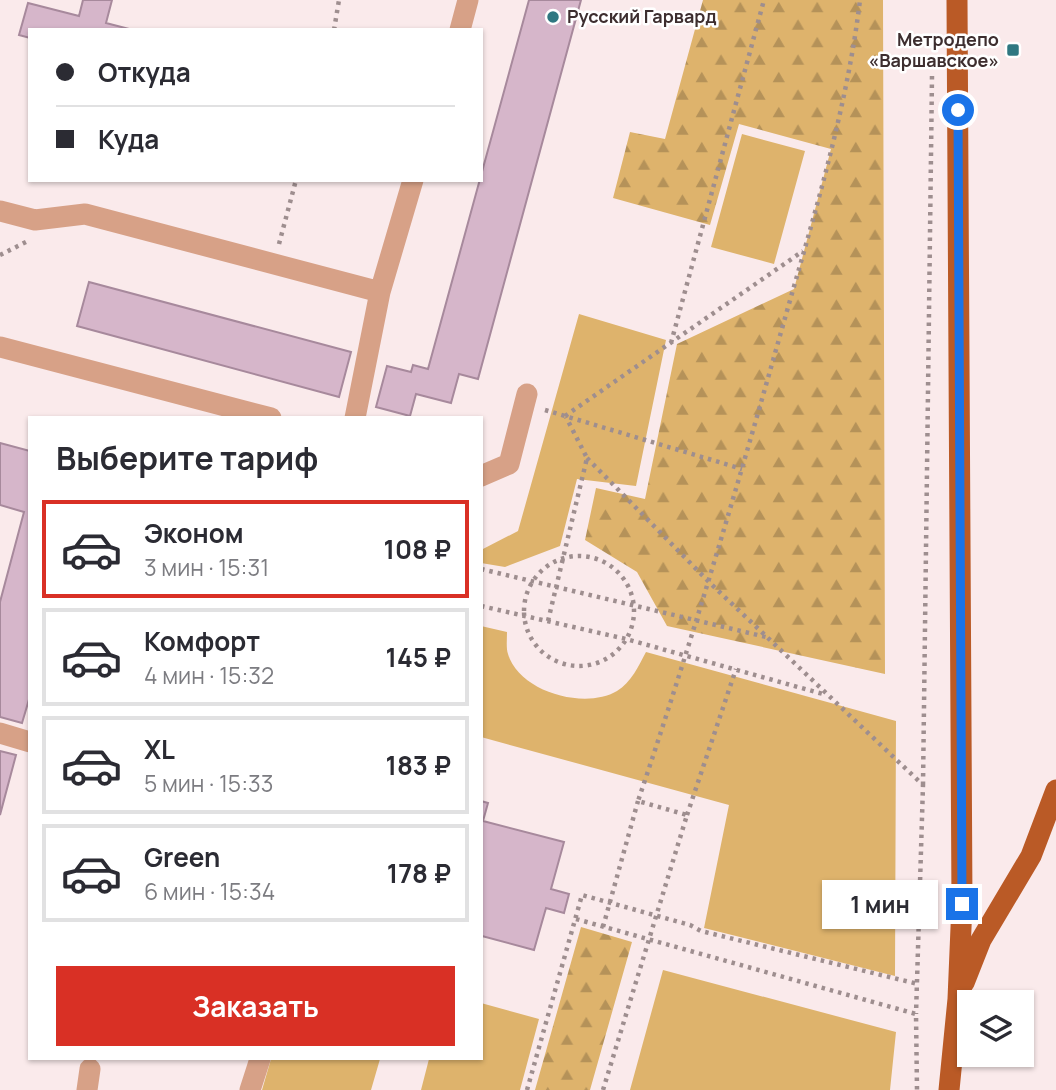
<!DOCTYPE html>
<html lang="ru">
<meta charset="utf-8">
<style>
body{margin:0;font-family:Manrope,sans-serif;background:#f2f2f3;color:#2b2b33;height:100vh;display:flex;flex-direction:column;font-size:26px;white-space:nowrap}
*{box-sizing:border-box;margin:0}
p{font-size:23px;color:#7c7c81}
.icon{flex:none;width:38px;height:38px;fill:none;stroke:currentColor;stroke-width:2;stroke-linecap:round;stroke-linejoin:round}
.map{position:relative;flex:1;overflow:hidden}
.sheet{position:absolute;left:28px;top:416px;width:455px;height:644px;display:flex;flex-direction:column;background:#fff;border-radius:0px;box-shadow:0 2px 5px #0004}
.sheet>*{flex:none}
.hud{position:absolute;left:28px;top:28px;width:455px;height:154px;border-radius:0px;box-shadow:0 2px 5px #0004;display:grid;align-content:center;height:154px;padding:0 28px;background:#fff}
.tools{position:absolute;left:957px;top:990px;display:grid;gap:14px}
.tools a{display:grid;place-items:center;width:77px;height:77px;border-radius:0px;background:#fff;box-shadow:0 2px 5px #0004;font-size:35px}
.end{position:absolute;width:32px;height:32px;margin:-16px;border:9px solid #1a73e8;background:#fff;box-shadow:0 0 0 4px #fff}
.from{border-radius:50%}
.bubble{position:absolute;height:49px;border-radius:0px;background:#fff;box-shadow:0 2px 5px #0004;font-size:23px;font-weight:700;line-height:49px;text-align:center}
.hud b{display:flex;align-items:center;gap:24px;height:66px;font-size:26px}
.hud b+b{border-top:2px solid #e1e1e2}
.hud i{width:18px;height:18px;background:#2b2b33}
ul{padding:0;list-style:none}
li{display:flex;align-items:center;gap:21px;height:98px;margin:0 14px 10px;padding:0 14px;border:4px solid #e1e1e2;border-radius:0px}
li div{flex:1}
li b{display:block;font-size:26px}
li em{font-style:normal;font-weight:700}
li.on{border-color:#d93025}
li>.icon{width:63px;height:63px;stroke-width:1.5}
h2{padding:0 28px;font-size:32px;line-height:84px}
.action{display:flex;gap:14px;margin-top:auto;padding:14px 28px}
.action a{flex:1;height:80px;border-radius:0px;background:#d93025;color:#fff;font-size:28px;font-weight:700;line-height:80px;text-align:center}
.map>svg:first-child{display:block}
.green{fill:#deb36c}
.forest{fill:url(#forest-firs)}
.building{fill:#d6b6ca;stroke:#a7899c;stroke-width:2}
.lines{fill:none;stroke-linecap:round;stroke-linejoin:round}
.path{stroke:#9e8e8f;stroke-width:4.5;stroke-dasharray:3.5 5;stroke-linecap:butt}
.minor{stroke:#d7a187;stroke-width:21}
.major{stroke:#ba5a26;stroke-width:21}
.route{stroke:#1a73e8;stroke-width:9}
.poi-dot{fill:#2f7781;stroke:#fff;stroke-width:2.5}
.labels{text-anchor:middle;stroke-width:5;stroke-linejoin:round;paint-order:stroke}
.poi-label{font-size:18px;font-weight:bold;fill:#3d2e2f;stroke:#fff;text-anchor:start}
</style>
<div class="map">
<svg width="1056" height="1090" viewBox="0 0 1056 1090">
<defs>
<pattern id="forest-firs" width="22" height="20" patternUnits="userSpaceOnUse" patternTransform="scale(1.75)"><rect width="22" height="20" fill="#deb36c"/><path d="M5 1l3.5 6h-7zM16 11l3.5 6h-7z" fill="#b59259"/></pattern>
</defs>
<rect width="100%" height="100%" fill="#faeaeb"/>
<path class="green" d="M742,134L805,151L774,264L711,247Z
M579,314L666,340L636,486L577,479L560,546L505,567L481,563V550L518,531Z
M481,626L507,632C507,639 506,648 508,654C519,692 585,710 617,691C631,683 639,665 646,652L896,721L895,976L704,928L729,805L481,737Z
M663,970L896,1032L890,1090H630Z
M481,1003L539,1019L520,1090H421L429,1059H481Z
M271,1059H380L371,1090H262Z"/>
<path class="forest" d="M703,0H883L885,674L667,626L637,572L585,540L596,488L645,499L677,344L794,289L831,149L739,124L710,225L613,198L630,132L665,139Z
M581,927L632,942L590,1090H535Z"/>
<path class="building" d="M83,0H112L106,23L133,30H30V38L19,35L28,3L79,16Z
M529,0H581L478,379L459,374L451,403L416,394L410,416L376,407L387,366L411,372L413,365L428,369Z
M89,282L351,352L339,397L77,326Z
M0,443L30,451V696L22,723L0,717V602L24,512L0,505Z
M0,751L16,755L0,815Z
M481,801L488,803L483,821L564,842L551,889L569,894L564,913L546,908L534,950L482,936L481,941Z"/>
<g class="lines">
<path class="path" d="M334,30L339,0
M279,244L296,180
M0,255L28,241
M671,343L764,0
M545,410L742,469
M565,416L803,251
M587,458L710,583L923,785L916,1014
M524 611a55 55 0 1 1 110 0a55 55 0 1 1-110 0Z
M481,569L766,637
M481,606L626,639L823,694
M548,621L587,458L566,417
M923,785L932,76
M687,815L736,669
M576,919L916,1014L917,1090
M603,927L638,801
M527,1090L582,895L690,925L701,931L918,984
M603,1090L687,815L638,801C691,644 738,485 783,325C813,219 847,109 860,0"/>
<path class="minor" d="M460,30L468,0
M0,211L35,220L85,214L380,292L413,180
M0,347L271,418
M355,418L380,292
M481,476L509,464L527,394
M0,733L30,742
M87,1090L90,1069
M250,1090L260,1059"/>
<path class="major" d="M964,983L981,940L1031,856L1056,790
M949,1090L958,999L962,904L957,0"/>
</g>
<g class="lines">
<path class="route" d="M958,110L962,904"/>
</g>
<g class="poi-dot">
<circle cx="553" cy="17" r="7"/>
<rect x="1006" y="43" width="14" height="14" rx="3.5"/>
</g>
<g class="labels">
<g class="poi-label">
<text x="567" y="23">Русский Гарвард</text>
<text x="999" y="46" text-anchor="end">Метродепо<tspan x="999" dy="21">«Варшавское»</tspan></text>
</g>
</g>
</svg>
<div class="tools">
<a><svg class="icon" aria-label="layers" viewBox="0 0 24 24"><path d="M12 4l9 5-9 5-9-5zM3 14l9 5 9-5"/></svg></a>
</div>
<i class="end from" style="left:958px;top:110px"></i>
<i class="end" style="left:962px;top:904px"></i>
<div class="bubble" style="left:822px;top:880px;width:116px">1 мин</div>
<div class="hud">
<b><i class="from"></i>Откуда</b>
<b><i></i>Куда</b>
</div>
<section class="sheet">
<h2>Выберите тариф</h2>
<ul>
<li class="on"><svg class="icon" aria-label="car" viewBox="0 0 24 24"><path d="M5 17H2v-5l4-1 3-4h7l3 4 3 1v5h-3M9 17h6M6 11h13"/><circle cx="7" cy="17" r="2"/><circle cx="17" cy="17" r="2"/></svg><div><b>Эконом</b><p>3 мин · 15:31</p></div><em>108 ₽</em></li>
<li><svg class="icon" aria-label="car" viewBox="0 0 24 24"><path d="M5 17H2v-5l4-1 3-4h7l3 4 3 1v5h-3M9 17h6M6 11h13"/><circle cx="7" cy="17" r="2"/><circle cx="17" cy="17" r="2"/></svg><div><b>Комфорт</b><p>4 мин · 15:32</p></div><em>145 ₽</em></li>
<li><svg class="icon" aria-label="car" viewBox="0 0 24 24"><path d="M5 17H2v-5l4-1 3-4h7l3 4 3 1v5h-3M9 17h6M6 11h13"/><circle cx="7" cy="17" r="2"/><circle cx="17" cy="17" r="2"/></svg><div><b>XL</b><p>5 мин · 15:33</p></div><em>183 ₽</em></li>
<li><svg class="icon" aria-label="car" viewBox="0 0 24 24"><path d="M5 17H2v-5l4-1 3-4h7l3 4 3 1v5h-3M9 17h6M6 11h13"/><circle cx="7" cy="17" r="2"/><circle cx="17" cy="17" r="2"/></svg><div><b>Green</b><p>6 мин · 15:34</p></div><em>178 ₽</em></li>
</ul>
<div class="action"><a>Заказать</a></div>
</section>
</div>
